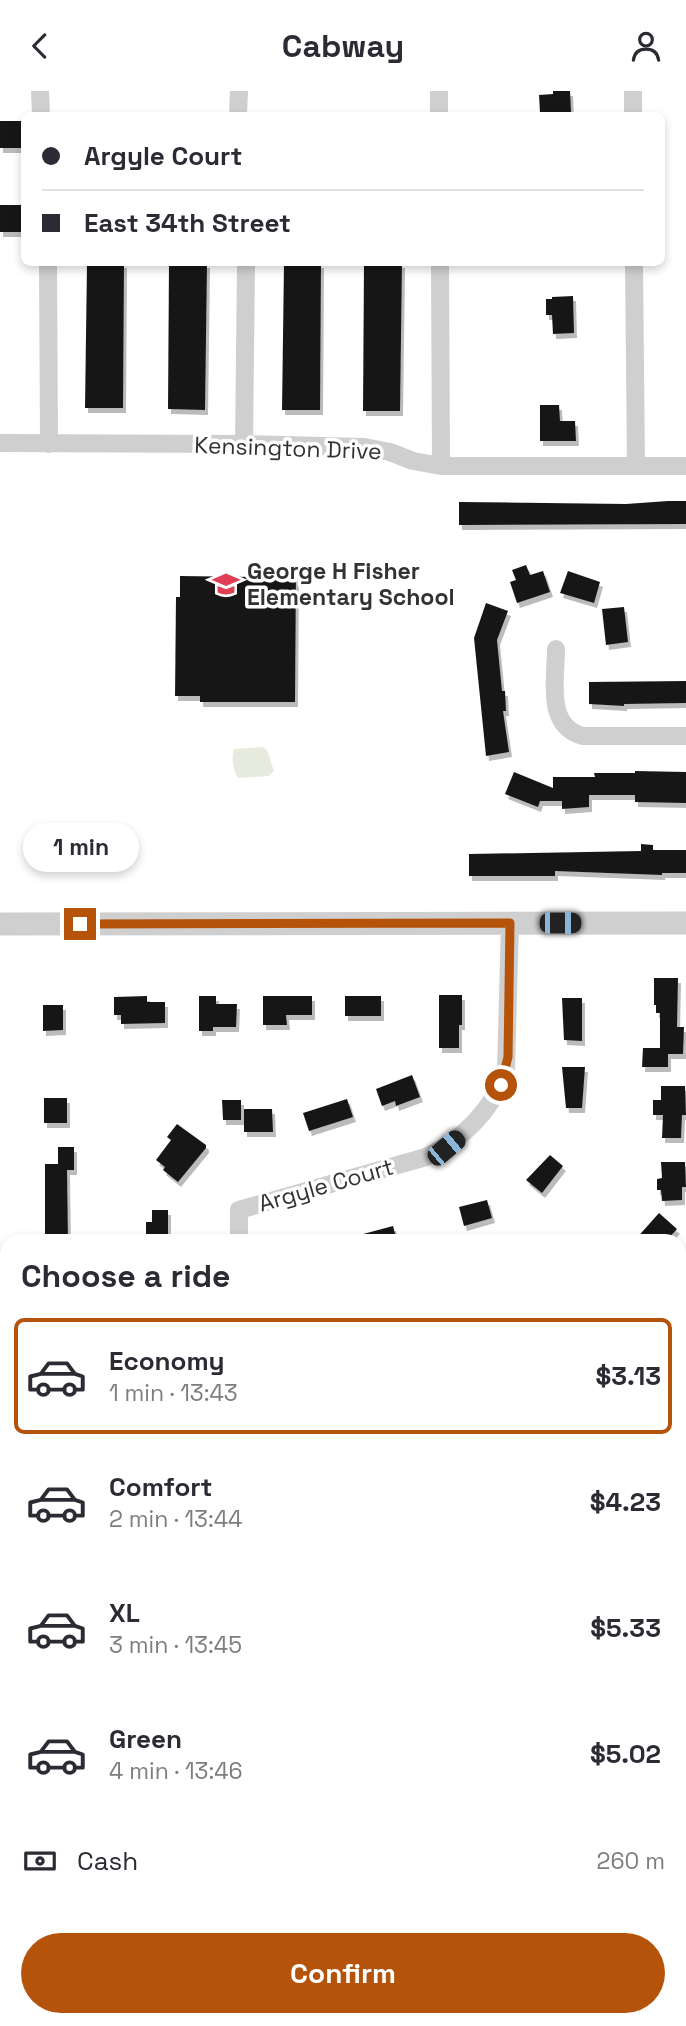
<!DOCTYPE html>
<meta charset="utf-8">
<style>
body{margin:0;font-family:"Space Grotesk",sans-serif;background:#f2f2f3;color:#2b2b33;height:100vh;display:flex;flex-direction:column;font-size:26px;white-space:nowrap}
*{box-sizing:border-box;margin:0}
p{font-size:23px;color:#7c7c81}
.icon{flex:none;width:38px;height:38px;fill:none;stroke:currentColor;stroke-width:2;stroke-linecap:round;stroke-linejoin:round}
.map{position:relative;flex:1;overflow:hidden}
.sheet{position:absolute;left:0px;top:1143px;width:686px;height:793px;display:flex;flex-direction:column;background:#fff;border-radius:21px 21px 0 0;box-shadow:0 4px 10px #0003}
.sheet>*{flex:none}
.hud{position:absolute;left:21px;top:21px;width:644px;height:154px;border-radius:10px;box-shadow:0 4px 10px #0003;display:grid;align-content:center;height:154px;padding:0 21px;background:#fff}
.end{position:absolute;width:32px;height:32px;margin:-16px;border:9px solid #b45309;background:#fff;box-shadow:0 0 0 4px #fff}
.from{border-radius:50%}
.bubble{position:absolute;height:49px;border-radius:24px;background:#fff;box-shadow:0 4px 10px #0003;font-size:23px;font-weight:700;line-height:49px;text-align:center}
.car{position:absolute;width:21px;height:42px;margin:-21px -10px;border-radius:9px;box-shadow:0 0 5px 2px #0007;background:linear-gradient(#222 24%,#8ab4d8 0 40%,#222 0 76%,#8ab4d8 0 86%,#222 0)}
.hud b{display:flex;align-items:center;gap:24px;height:66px;font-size:26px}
.hud b+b{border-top:2px solid #e1e1e2}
.hud i{width:18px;height:18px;background:#2b2b33}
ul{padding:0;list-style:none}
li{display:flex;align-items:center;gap:21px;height:116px;margin:0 14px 10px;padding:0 7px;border:4px solid transparent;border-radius:10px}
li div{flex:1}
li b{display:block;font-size:26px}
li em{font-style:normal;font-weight:700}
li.active{border-color:#b45309}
li>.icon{width:63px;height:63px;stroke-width:1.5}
h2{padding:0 21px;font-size:32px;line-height:84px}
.pay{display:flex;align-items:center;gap:18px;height:77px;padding:0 21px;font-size:26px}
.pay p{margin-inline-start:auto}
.cta{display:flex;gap:14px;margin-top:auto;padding:14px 21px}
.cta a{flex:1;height:80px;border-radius:42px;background:#b45309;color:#fff;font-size:28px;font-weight:700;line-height:80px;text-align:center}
header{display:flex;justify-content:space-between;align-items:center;height:91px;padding:0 21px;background:#fff;font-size:32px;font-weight:700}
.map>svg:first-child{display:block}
.green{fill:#e6ebde}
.building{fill:#191919;filter:url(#shadow)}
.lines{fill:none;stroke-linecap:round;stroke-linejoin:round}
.minor{stroke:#cfcfcf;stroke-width:18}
.tertiary{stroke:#cfcfcf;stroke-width:23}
.route{stroke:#b45309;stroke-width:9}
.labels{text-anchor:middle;stroke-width:7;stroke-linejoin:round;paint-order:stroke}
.street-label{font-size:23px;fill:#323232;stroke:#fff}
.poi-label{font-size:23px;font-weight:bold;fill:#323232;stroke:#fff;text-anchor:start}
</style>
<header><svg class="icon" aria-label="back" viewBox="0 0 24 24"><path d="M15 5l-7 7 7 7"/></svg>Cabway<svg class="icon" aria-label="person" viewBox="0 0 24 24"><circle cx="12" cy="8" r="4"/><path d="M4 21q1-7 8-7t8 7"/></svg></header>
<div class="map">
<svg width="686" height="1935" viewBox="0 0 686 1935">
<defs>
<filter id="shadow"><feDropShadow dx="3" dy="5" stdDeviation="0" flood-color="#0004"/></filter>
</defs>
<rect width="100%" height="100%" fill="#fff"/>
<path class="green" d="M263,656L267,659L274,680L269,685L238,687C233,679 231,668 234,658Z"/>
<path class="building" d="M553,0H570L571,21L540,22L539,4L553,3Z
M0,30H24V57H0Z
M0,114H24V141H0Z
M87,172H124L123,317H85Z
M169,172H207L205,319L168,318Z
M284,172H321L320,319H282Z
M364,172H402L400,320H363Z
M573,205L574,242L553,243L552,224H546V208H552V206Z
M540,314H559L560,330H575L576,350H540Z
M668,410H686V433L459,434V411L626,413Z
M526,474L530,484L543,480L550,501L517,512L510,491L516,489L512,479Z
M255,478H296L295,611H200V605H175L176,506H180V485L255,486Z
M568,480L600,491L594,512L560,502Z
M486,512L508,520L497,549L502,600H505L506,620H503L509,661L486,665L474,547Z
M624,516L628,551L606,554L602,518Z
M686,590V612L624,613V615L589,613V591Z
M635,680L686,681V712L635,711V704H589V716L562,718V710H540L538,716L505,703L514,681L553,697V686H595L594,682H635Z
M641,753L653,754V759H686V782H662V784L555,780V785H469V763L641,760Z
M654,887H678L677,936H684L683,963H668V976H642L643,957H660V922H656V914H654Z
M439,904H462V934H459V957H439Z
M147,905V911H165V932L121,933V924H114V906Z
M199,905H216V913H237L236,936H213V940H199Z
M263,905H312V924H286L287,934H263Z
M345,905H381V925H345Z
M562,907H582V950L564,949Z
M43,914H63V939L43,940Z
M562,976H585L582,1017H566Z
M412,984L420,1006L396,1015L395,1010L382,1015L376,998Z
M661,995H685L686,1024H682L681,1047H662L663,1024H653V1009H661Z
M44,1007H67V1032H44Z
M347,1008L353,1026L309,1040L303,1022Z
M222,1009H241V1029H223Z
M244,1018H272L273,1041H244Z
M177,1033L206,1054V1057L178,1091L163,1079L165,1076L156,1069L171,1049L167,1046Z
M58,1056H74V1079H67L68,1150H45V1073H58Z
M550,1064L563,1075L542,1102L526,1089Z
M661,1071H685L686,1096H682V1109L662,1110L661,1099H657V1088L662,1087Z
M487,1109L492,1127L464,1135L459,1116Z
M152,1119H168V1148L146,1147V1131H152Z
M659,1122L677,1138L666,1150H634Z
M393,1135L397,1150H352V1146Z"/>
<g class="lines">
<path class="minor" d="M40,0L41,24
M439,0V24
M633,0V24
M238,24L239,0
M48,172L49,353
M440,172L441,375
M634,172L636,375
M0,352L244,353L364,356L390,361L413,370L441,375H686
M244,353L246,172
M556,558C556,588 545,635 583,645H686
M239,1150V1119L426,1066C462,1049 494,1018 506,979L510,832
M679,1219L686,1210
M0,1267H7
M679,1912H686
M359,1928V1935
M605,1928V1935
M400,1935L409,1928"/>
<path class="tertiary" d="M0,833L686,832"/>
</g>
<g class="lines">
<path class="route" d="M80,833L510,832L508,966L501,994"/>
</g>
<defs>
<g id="school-bare" transform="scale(2.1)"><path d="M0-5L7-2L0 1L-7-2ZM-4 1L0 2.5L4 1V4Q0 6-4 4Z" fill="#de3f55" stroke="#fff" stroke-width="2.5" paint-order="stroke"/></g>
</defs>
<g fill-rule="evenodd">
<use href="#school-bare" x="226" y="493"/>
</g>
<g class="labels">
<g class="street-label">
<text transform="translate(288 357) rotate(2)" y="8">Kensington Drive</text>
<text transform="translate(326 1094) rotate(-16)" y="8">Argyle Court</text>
</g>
<g class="poi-label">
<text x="247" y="488">George H Fisher<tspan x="247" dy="26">Elementary School</tspan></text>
</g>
</g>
</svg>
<i class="end from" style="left:501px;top:994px"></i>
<i class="end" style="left:80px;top:833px"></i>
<div class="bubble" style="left:23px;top:732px;width:116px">1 min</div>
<i class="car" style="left:560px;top:832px;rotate:90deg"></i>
<i class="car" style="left:446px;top:1057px;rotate:50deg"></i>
<div class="hud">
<b><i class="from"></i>Argyle Court</b>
<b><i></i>East 34th Street</b>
</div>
<section class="sheet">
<h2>Choose a ride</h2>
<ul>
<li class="active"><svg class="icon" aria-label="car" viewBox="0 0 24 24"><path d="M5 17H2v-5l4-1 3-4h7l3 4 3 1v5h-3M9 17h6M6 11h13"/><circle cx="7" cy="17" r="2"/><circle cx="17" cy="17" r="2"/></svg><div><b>Economy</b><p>1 min · 13:43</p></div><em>$3.13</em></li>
<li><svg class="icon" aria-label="car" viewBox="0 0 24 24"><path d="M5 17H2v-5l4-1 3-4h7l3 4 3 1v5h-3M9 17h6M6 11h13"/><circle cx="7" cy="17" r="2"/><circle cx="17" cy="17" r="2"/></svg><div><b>Comfort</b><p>2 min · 13:44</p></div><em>$4.23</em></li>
<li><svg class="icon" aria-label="car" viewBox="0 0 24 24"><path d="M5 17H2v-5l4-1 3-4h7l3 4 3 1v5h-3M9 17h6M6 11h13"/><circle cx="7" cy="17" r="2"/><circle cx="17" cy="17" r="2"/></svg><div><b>XL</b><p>3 min · 13:45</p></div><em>$5.33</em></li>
<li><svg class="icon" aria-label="car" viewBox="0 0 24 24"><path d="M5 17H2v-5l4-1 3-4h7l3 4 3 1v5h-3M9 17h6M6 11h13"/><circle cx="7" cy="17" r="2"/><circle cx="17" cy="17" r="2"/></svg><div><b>Green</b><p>4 min · 13:46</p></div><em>$5.02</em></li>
</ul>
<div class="pay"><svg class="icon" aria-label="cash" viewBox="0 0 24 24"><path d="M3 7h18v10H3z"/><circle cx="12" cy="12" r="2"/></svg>Cash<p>260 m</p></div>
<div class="cta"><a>Confirm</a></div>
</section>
</div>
